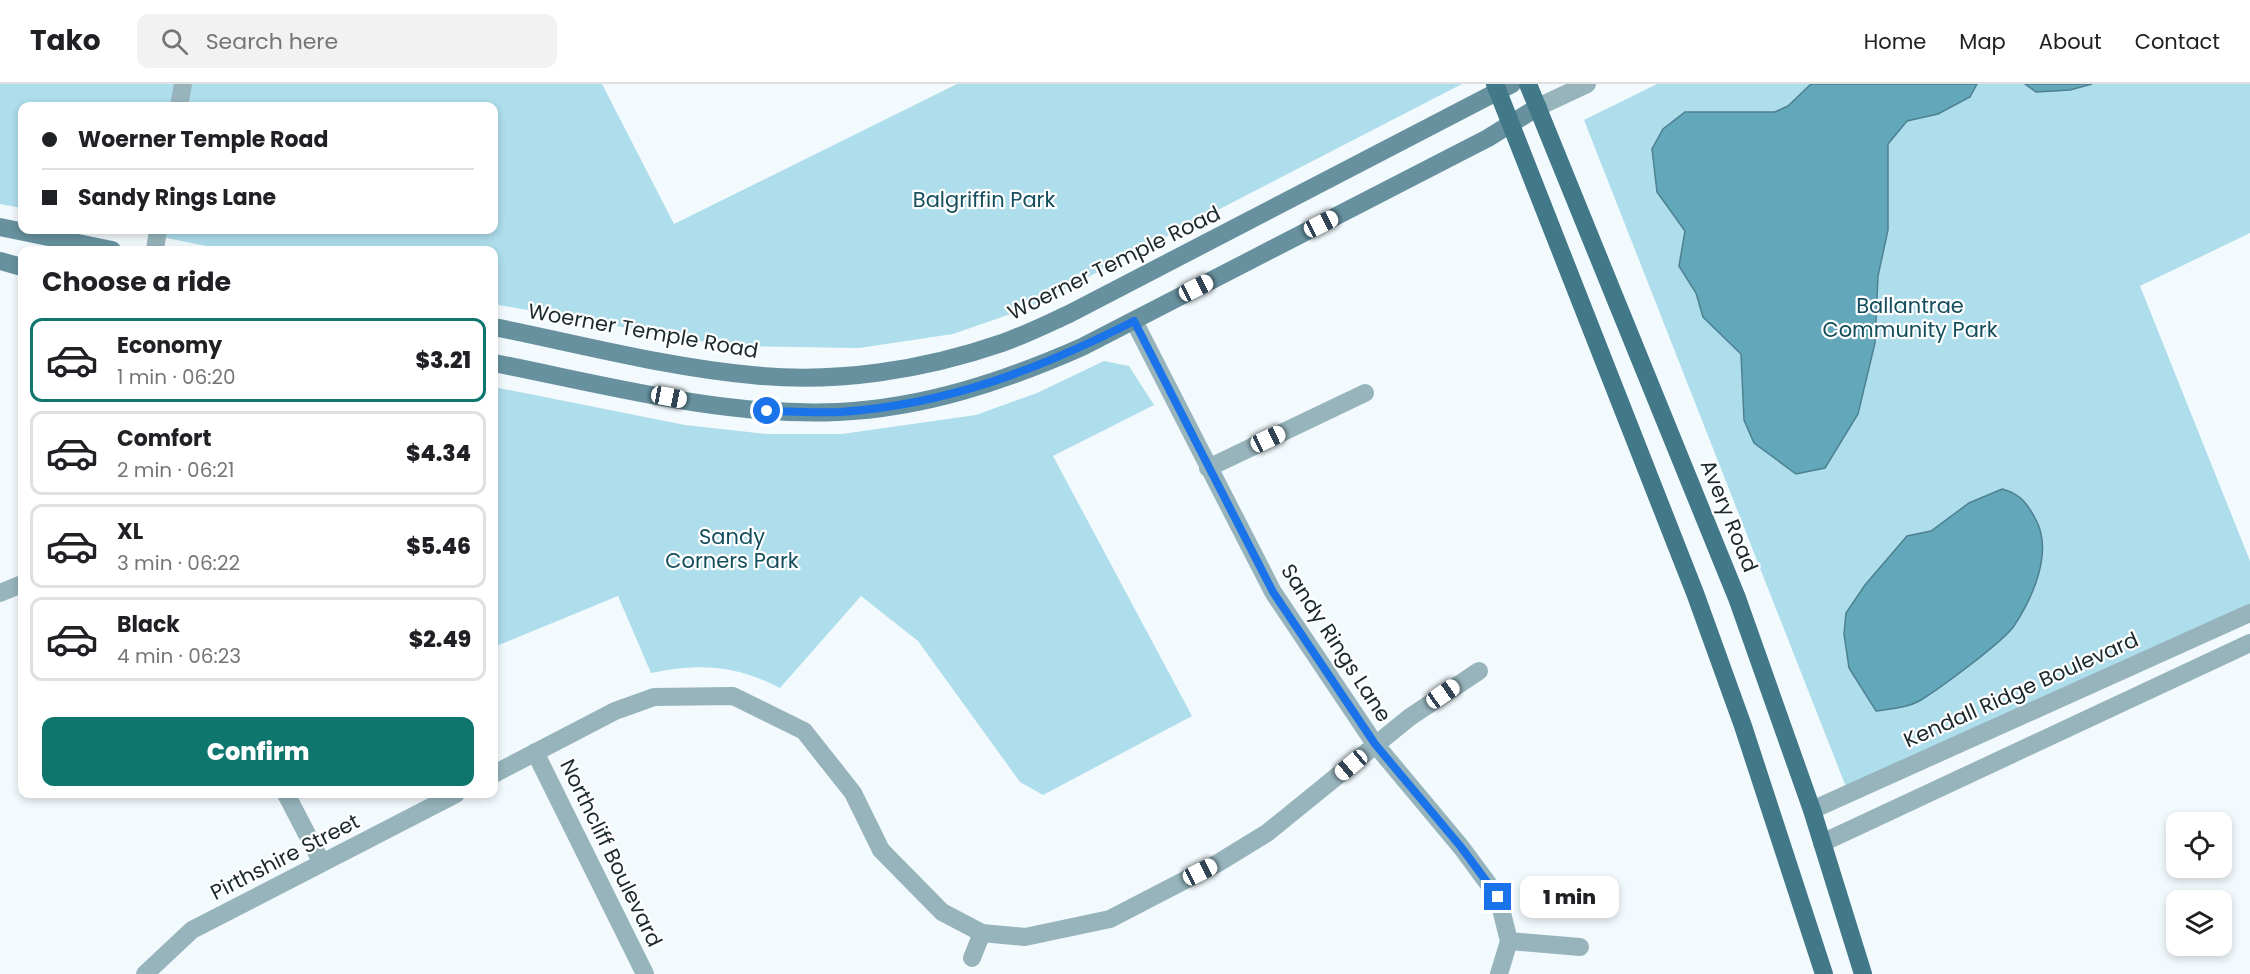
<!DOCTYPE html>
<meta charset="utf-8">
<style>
body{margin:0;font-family:Poppins,sans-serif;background:#f2f2f2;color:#202124;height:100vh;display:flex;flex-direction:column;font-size:22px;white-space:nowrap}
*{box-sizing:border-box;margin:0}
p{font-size:20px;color:#757577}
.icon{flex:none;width:33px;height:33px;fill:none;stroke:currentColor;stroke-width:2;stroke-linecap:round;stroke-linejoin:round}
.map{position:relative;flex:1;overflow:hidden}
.drawer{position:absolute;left:18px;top:162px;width:480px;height:552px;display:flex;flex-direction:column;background:#fff;border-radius:12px;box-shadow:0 3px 9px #0003}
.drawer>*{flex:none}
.top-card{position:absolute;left:18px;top:18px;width:480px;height:132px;border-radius:12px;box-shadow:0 3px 9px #0003;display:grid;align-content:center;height:132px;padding:0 24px;background:#fff}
.controls{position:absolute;left:2166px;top:728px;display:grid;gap:12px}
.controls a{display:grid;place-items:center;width:66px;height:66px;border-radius:12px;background:#fff;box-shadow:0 3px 9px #0003;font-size:30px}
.end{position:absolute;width:27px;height:27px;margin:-14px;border:8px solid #1a73e8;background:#fff;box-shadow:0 0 0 3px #fff}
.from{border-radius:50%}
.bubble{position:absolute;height:42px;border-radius:12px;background:#fff;box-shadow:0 3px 9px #0003;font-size:20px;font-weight:800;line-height:42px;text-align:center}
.car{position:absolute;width:18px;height:36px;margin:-18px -9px;border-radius:8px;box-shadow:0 0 4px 2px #0007;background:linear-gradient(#fff 24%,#345 0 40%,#fff 0 76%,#345 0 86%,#fff 0)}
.top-card b{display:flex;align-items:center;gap:21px;height:57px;font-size:22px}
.top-card b+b{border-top:2px solid #e0e0e0}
.top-card i{width:15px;height:15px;background:#202124}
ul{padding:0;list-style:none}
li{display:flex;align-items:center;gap:18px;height:84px;margin:0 12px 9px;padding:0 12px;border:3px solid #e0e0e0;border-radius:12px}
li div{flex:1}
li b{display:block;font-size:22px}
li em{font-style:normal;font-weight:800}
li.active{border-color:#0f766e}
li>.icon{width:54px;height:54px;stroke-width:1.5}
h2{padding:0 24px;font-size:27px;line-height:72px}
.action{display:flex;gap:12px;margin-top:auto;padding:12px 24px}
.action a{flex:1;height:69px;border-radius:12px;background:#0f766e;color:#fff;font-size:24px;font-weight:800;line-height:69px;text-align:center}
header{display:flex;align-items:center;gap:36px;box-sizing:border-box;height:84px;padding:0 30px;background:#fff;border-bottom:2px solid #e0e0e0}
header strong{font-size:28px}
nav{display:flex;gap:33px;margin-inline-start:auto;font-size:21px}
.search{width:420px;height:54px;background:#f2f2f2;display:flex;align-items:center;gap:15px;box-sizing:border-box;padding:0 21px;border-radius:12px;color:#757577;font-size:22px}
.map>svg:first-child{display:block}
.green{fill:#aeddec}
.water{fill:#63a7bb;stroke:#4d8190;stroke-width:1.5}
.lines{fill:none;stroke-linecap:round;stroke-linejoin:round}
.minor{stroke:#97b4bc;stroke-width:18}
.tertiary{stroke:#97b4bc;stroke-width:18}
.secondary{stroke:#67919f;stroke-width:18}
.primary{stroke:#427989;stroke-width:18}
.route{stroke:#1a73e8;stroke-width:8}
.labels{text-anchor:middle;stroke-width:4.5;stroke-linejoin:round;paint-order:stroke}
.park-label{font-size:21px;fill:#144e5d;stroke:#fff}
.street-label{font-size:21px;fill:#1b292d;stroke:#fff}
</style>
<header>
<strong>Tako</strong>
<div class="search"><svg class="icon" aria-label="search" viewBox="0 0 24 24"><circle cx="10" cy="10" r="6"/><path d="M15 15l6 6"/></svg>Search here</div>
<nav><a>Home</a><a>Map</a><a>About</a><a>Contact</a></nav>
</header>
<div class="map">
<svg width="2250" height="890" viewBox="0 0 2250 890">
<rect width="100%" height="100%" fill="#f3fafd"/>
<path class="green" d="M0,0H602L674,140L957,0H1462L1028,224L953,250L859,264L727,262L494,220V166H226L127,146H494V22H22V124L0,120Z
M1657,0H2250V149L2140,202L2250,477V529L1848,708L1584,36Z
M1104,277L1129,282L1154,321L1053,372L1192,632L1043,711L1020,698L918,557L861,512L780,604C736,581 700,579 651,589L618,512L494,563V303L685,341L766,350H842L976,331L1037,309Z"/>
<path class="water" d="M1811,0H1977L1970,13L1938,30L1907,37L1888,60V146L1878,192L1875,259L1858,330L1825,384L1796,390L1754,359L1744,336L1741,270L1703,233L1696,209L1679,182L1685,147L1657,108L1652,65L1663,45L1685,28H1775L1788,22Z
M2025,0H2092L2070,6L2036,8Z
M2002,405C2019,409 2027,419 2035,434C2054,467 2033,513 2014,542C2002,559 1940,604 1921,616C1907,624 1891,625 1876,627L1849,584L1844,550L1846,529L1865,501L1907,452L1931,447L1969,419Z"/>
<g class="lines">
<path class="minor" d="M1134,237L1273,508L1375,660L1461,763L1498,813L1509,857L1499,890
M1208,384L1365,309
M0,509L22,500
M535,668L645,890
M494,690L615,627L654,613L733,612L804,647L853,709L881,766L942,828L982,849L1025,853L1110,835L1218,779L1267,749L1410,633L1479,587
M286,710L322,779
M1812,726L2250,529
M1822,759L2250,559
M1509,857L1580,863
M972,874L982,849
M145,890L192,846L456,710"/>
<path class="tertiary" d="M179,22L183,0
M1538,23L1587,0
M155,166L158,146"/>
<path class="secondary" d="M0,143L112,166
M0,177L22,183
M494,243C579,260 665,283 752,291C835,300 924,286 1002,259C1025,251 1047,240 1069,230L1512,0
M494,279C606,301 723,333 838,328C924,324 1005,297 1082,263L1488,54L1538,23"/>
<path class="primary" d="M1495,0L1695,509L1743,642L1824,890
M1528,0L1737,514L1812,726L1863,890"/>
</g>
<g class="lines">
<path class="route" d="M767,327C791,327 816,329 840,328C946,321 1040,285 1134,237L1273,508L1375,660L1461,763L1498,813"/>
</g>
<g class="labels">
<g class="park-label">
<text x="984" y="123">Balgriffin Park</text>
<text x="1910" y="229">Ballantrae<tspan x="1910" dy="24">Community Park</tspan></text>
<text x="732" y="460">Sandy<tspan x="732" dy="24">Corners Park</tspan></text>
</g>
<g class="street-label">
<text transform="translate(1114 179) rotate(-26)" y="7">Woerner Temple Road</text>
<text transform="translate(643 247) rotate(10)" y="7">Woerner Temple Road</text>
<text transform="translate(1729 432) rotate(68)" y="7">Avery Road</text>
<text transform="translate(1336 559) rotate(57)" y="7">Sandy Rings Lane</text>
<text transform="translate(2021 606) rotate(-24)" y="7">Kendall Ridge Boulevard</text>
<text transform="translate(611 769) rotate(64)" y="7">Northcliff Boulevard</text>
<text transform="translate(285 773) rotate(-27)" y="7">Pirthshire Street</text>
</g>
</g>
</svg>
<div class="controls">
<a><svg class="icon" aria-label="locate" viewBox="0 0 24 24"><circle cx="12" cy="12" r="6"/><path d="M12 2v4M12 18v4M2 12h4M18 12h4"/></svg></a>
<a><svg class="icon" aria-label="layers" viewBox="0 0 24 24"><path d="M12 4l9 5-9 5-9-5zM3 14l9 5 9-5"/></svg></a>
</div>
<i class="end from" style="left:767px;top:327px"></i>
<i class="end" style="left:1498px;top:813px"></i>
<div class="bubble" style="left:1520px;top:792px;width:99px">1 min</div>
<i class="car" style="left:1321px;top:140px;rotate:63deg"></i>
<i class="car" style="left:1196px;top:204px;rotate:63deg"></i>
<i class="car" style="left:669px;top:313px;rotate:101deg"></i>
<i class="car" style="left:1268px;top:355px;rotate:65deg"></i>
<i class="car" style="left:1443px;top:610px;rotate:55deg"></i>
<i class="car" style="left:1351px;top:681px;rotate:230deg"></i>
<i class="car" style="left:1200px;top:788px;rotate:63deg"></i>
<div class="top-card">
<b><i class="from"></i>Woerner Temple Road</b>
<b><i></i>Sandy Rings Lane</b>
</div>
<section class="drawer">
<h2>Choose a ride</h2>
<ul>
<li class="active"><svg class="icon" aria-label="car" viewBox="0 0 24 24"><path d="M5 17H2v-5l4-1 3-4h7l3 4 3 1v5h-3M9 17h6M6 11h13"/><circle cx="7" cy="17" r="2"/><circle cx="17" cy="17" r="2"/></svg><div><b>Economy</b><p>1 min · 06:20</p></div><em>$3.21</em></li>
<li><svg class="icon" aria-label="car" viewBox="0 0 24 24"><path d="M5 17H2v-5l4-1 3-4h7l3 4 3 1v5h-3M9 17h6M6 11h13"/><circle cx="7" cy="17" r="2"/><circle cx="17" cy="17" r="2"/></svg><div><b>Comfort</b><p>2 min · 06:21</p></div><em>$4.34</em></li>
<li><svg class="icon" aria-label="car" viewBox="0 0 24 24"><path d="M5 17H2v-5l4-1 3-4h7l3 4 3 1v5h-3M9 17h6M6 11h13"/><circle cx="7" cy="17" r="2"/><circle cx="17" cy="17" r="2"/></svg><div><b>XL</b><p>3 min · 06:22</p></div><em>$5.46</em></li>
<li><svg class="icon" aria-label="car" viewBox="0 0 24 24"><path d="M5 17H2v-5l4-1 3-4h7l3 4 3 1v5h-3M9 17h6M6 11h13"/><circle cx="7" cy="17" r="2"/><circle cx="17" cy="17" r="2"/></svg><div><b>Black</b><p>4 min · 06:23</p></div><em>$2.49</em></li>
</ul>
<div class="action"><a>Confirm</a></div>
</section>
</div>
